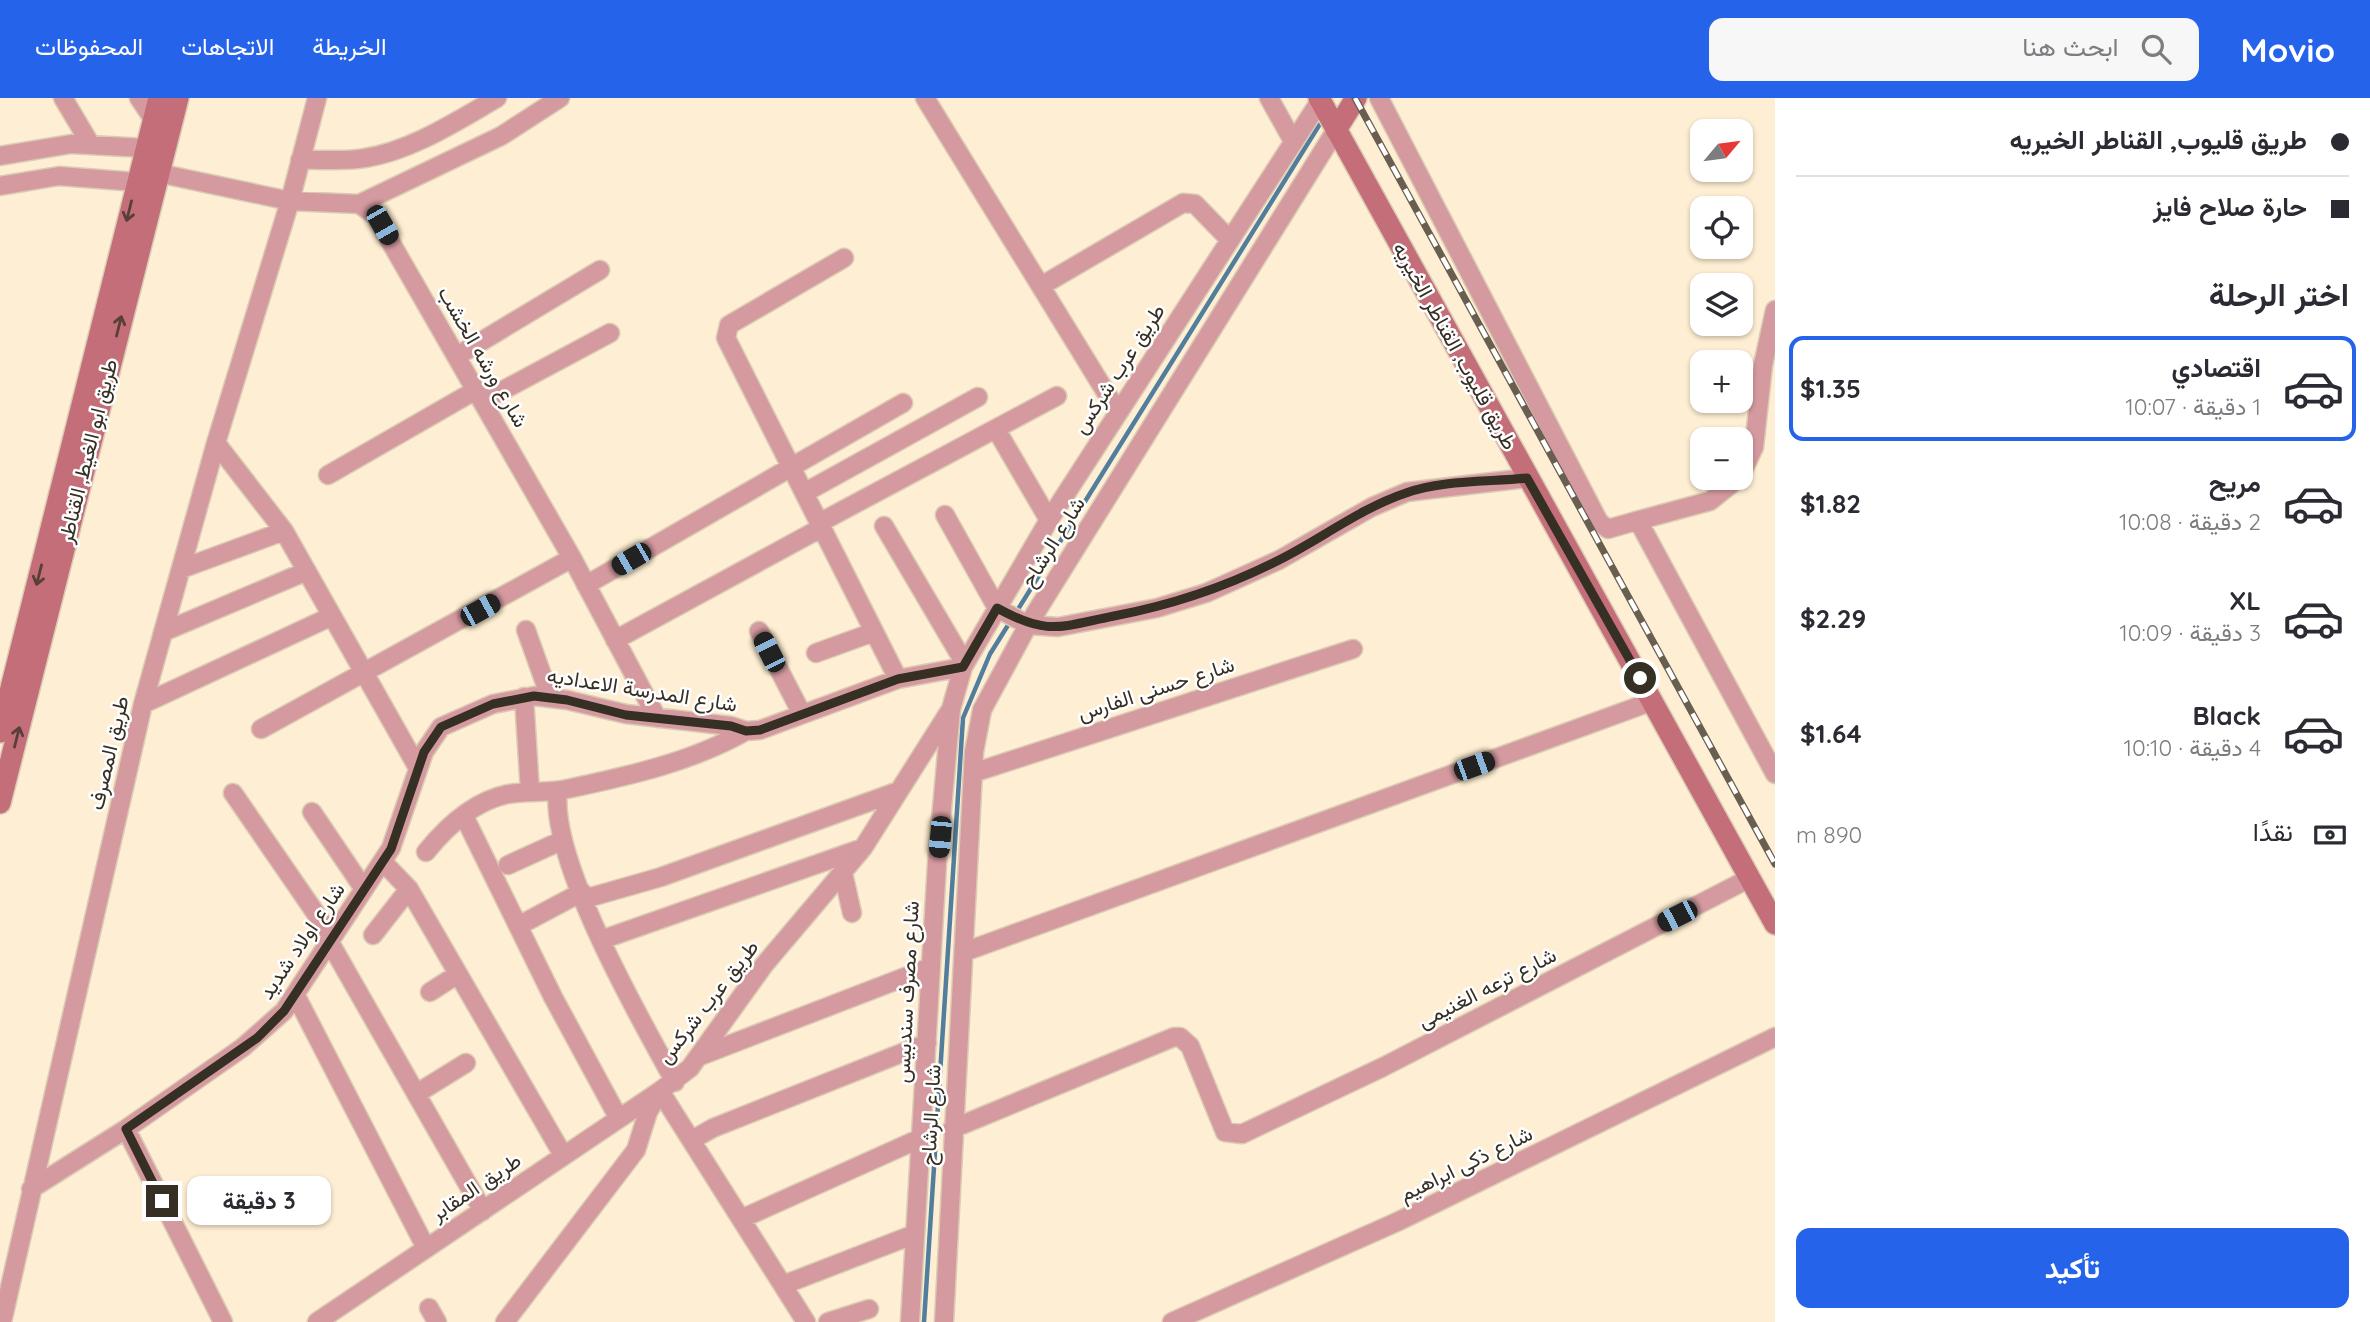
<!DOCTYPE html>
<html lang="ar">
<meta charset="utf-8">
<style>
body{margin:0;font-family:Quicksand,Vazirmatn,sans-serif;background:#f7f7f7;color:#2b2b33;direction:rtl;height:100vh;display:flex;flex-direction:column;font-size:26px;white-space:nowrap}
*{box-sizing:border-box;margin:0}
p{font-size:23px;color:#7c7c81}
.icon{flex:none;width:38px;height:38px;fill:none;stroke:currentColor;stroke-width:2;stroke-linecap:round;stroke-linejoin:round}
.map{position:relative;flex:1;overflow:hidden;direction:ltr}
.side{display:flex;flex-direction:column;background:#fff;width:595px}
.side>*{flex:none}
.hud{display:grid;align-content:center;height:154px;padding:0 21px;background:#fff}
.needle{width:46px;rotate:61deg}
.tools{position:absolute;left:1690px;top:21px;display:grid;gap:14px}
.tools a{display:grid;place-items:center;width:63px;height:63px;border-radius:14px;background:#fff;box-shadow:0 2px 5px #0004;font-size:35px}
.end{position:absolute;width:32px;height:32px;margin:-16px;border:9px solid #352f24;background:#fff;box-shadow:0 0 0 4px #fff}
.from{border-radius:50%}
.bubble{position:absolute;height:49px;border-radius:14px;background:#fff;box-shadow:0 2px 5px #0004;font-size:23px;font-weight:700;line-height:49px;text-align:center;direction:rtl}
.car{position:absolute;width:21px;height:42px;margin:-21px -10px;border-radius:9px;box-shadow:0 0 5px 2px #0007;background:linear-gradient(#222 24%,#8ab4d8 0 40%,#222 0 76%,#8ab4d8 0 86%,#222 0)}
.hud b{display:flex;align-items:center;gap:24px;height:66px;font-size:26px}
.hud b+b{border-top:2px solid #e1e1e2}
.hud i{width:18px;height:18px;background:#2b2b33}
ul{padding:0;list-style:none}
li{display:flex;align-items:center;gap:21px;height:105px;margin:0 14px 10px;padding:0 7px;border:4px solid transparent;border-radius:14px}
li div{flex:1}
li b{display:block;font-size:26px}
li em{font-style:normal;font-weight:700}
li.active{border-color:#2563eb}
li>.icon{width:63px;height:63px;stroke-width:1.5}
h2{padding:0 21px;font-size:32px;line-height:84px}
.pay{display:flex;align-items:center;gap:18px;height:77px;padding:0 21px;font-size:26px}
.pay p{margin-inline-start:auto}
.action{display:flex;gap:14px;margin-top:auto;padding:14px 21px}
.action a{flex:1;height:80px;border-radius:14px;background:#2563eb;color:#fff;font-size:28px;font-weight:700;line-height:80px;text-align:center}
header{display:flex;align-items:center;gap:42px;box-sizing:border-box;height:98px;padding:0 35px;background:#2563eb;color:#fff}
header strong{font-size:33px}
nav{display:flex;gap:38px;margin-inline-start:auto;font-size:24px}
.search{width:490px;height:63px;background:#f7f7f7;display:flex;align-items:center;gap:18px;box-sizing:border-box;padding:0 24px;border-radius:14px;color:#7c7c81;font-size:26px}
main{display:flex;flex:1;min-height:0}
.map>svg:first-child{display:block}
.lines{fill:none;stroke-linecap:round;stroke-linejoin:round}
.stream{stroke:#507e9c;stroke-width:4.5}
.street-casing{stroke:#daccb4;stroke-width:21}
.secondary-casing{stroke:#daccb4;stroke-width:24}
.street{stroke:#d59a9f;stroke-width:18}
.secondary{stroke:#c36e78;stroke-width:21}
.rail-casing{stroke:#685f50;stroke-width:7}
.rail{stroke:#fff;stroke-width:4.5;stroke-dasharray:13;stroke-linecap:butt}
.oneway{stroke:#583f39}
.route{stroke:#352f24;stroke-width:9}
.labels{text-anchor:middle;stroke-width:5;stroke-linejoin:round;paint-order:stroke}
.street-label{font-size:21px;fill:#352f24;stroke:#fff}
</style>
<header>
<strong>Movio</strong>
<div class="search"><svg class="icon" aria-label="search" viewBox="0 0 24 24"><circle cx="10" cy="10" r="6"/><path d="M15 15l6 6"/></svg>ابحث هنا</div>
<nav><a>الخريطة</a><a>الاتجاهات</a><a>المحفوظات</a></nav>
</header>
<main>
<section class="side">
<div class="hud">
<b><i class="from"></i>طريق قليوب, القناطر الخيريه</b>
<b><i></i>حارة صلاح فايز</b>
</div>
<h2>اختر الرحلة</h2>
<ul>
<li class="active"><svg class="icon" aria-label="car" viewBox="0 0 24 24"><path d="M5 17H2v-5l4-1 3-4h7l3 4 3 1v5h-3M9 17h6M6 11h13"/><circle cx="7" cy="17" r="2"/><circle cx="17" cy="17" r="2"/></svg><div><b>اقتصادي</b><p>1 دقيقة · 10:07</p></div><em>$1.35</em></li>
<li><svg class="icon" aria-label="car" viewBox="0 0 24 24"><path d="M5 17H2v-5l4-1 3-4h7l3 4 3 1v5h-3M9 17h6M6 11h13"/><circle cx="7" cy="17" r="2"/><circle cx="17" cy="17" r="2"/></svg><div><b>مريح</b><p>2 دقيقة · 10:08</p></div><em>$1.82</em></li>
<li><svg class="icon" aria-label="car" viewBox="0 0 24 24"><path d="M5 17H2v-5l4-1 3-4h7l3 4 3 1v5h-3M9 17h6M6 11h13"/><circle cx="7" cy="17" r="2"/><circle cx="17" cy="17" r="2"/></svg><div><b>XL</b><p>3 دقيقة · 10:09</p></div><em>$2.29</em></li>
<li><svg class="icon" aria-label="car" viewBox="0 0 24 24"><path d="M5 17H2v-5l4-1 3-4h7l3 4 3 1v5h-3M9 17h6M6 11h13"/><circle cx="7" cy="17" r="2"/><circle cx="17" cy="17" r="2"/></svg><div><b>Black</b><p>4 دقيقة · 10:10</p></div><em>$1.64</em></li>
</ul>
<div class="pay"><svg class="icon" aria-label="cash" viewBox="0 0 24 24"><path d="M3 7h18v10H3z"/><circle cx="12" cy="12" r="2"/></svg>نقدًا<p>890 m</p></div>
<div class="action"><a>تأكيد</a></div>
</section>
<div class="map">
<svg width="1775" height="1224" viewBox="0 0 1775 1224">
<rect width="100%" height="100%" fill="#feeed3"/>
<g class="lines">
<path class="stream" d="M1015,516L1323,21
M924,1224L963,620L990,556L1010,524"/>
<g class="street-casing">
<path id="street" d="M63,0L91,47
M139,0L153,21
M925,0L1118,314
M1269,0L1293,43
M1379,0L1599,424L1608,431L1636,423L1641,428L1775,676
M0,58L71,46L145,50
M300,62C321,61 344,64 365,60C411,53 457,23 497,0
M158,75L290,103L359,106L375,117L572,460L657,620
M0,88L59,78L137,84
M359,106L501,38L560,0
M844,160L729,227L726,240L898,581
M1041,188L1183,105L1195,106L1229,141
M457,258L600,172
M483,303L610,235
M996,331L1049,422
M216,345L284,433L418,670
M328,377L476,292
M1741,377L1754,349L1763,267L1775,212
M804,395L978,299
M945,417L997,510L1028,527L1058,529L1157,510L1206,495L1279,462L1372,409L1407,394L1527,380
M1636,423L1710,403L1739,380
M819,425L1057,298
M884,428L964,564
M181,471L284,433
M586,487L903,305
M526,532L550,599
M759,533L802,616
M163,534L307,473
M615,542L821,430
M816,555L874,534
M524,599L530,694
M143,606L332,518
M261,631L572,460
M973,675L1353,551
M558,693C549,761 640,921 675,984
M233,695L332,839
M312,714L364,791
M464,718L553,899L618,1019
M426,754C447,728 474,703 508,696C528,693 548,695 567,691C628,678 692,664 746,633
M383,764L409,791L563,1057
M508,767L563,742
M843,775L852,815
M584,801L661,779L899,693
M518,828L582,794
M373,837L409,791
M601,842L863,750
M329,843L483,1113
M964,854L1653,603
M430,894L458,876
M296,898L426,1150
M700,958L931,869
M416,996L466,965
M126,1031L223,1224
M952,1031L1174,939H1180L1190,948L1225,1034L1242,1036L1383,969L1750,780
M692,1042L713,1030L927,945
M31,1091L126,1031L242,950L284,913L391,750L424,654L441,629L493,606L534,598L567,602L626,616L731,628L746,633L760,632L898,581L963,569
M741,1121L921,1040
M783,1187L915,1136
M429,1210L437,1224
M2,1224L143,606L216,345L290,103L317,0
M317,1224L660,993L806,1224
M505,1224L636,1052L648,1014L660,993L690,970L764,867L863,750L949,614
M828,1224L869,1211
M910,1224L937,765L951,611L963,569L1049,422L1320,3
M944,1224L974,654L982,612L1028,527L1336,32
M1172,1224L1399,1123L1775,939"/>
</g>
<g class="secondary-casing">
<path id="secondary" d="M1319,0L1775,826
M1336,32L1356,0
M0,634L159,0
M0,705L178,0"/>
</g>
<use href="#street" class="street"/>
<use href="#secondary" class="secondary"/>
<g class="rail-casing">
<path id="rail" d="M1355,0L1775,766"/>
</g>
<use href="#rail" class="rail"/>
</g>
<defs><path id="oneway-shaft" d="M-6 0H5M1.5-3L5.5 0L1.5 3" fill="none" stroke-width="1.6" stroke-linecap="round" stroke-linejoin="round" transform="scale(1.75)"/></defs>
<g class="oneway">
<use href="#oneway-shaft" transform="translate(129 113) rotate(104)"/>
<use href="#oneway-shaft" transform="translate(119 228) rotate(-76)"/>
<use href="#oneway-shaft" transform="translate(39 477) rotate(104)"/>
<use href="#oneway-shaft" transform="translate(17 639) rotate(-76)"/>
</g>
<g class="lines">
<path class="route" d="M162,1103L126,1031L257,940L284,913L391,751L424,654L441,629L493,606L534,598L567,602L626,617L731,628L746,633L760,632L898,581L963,569L997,510C1048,538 1059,529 1114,518C1172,507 1226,489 1279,462C1321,441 1361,410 1406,395C1440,382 1490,384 1527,380L1640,580"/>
</g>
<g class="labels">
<g class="street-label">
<text transform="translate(1455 248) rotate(61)" y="7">طريق قليوب, القناطر الخيريه</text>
<text transform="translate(483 259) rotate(60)" y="7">شارع ورشه الخشب</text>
<text transform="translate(1119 271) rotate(-57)" y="7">طريق عرب شركس</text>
<text transform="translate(88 353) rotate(-76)" y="7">طريق ابو الغيط, القناطر</text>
<text transform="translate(1053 444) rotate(-58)" y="7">شارع الرشاح</text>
<text transform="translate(1156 591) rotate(-18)" y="7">شارع حسنى الفارس</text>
<text transform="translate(642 592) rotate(9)" y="7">شارع المدرسة الاعداديه</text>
<text transform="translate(109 655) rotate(-77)" y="7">طريق المصرف</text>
<text transform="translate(302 843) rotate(-56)" y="7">شارع اولاد شديد</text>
<text transform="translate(1487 890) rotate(-27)" y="7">شارع ترعه الغنيمى</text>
<text transform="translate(907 894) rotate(-87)" y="7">شارع مصرف سندبيس</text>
<text transform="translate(708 904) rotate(-52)" y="7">طريق عرب شركس</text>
<text transform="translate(931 1017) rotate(-87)" y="7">شارع الرشاح</text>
<text transform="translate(1466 1066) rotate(-26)" y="7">شارع ذكى ابراهيم</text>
<text transform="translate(476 1089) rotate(-34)" y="7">طريق المقابر</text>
</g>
</g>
</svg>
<div class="tools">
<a><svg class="needle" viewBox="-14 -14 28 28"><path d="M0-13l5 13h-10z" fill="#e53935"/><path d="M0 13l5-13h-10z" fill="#7c7c81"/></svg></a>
<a><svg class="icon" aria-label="locate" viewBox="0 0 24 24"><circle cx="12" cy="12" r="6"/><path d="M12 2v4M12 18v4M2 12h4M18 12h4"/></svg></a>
<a><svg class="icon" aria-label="layers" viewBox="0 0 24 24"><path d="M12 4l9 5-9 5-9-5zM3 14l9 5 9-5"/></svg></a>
<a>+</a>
<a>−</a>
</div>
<i class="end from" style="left:1640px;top:580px"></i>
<i class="end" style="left:162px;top:1103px"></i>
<div class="bubble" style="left:187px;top:1078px;width:144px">3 دقيقة</div>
<i class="car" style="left:382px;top:127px;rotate:150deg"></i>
<i class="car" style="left:631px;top:461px;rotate:240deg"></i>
<i class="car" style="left:480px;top:512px;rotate:61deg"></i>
<i class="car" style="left:769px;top:554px;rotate:333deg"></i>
<i class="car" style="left:1474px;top:668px;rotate:70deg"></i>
<i class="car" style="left:940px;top:739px;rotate:185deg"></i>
<i class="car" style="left:1677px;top:818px;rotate:243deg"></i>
</div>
</main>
